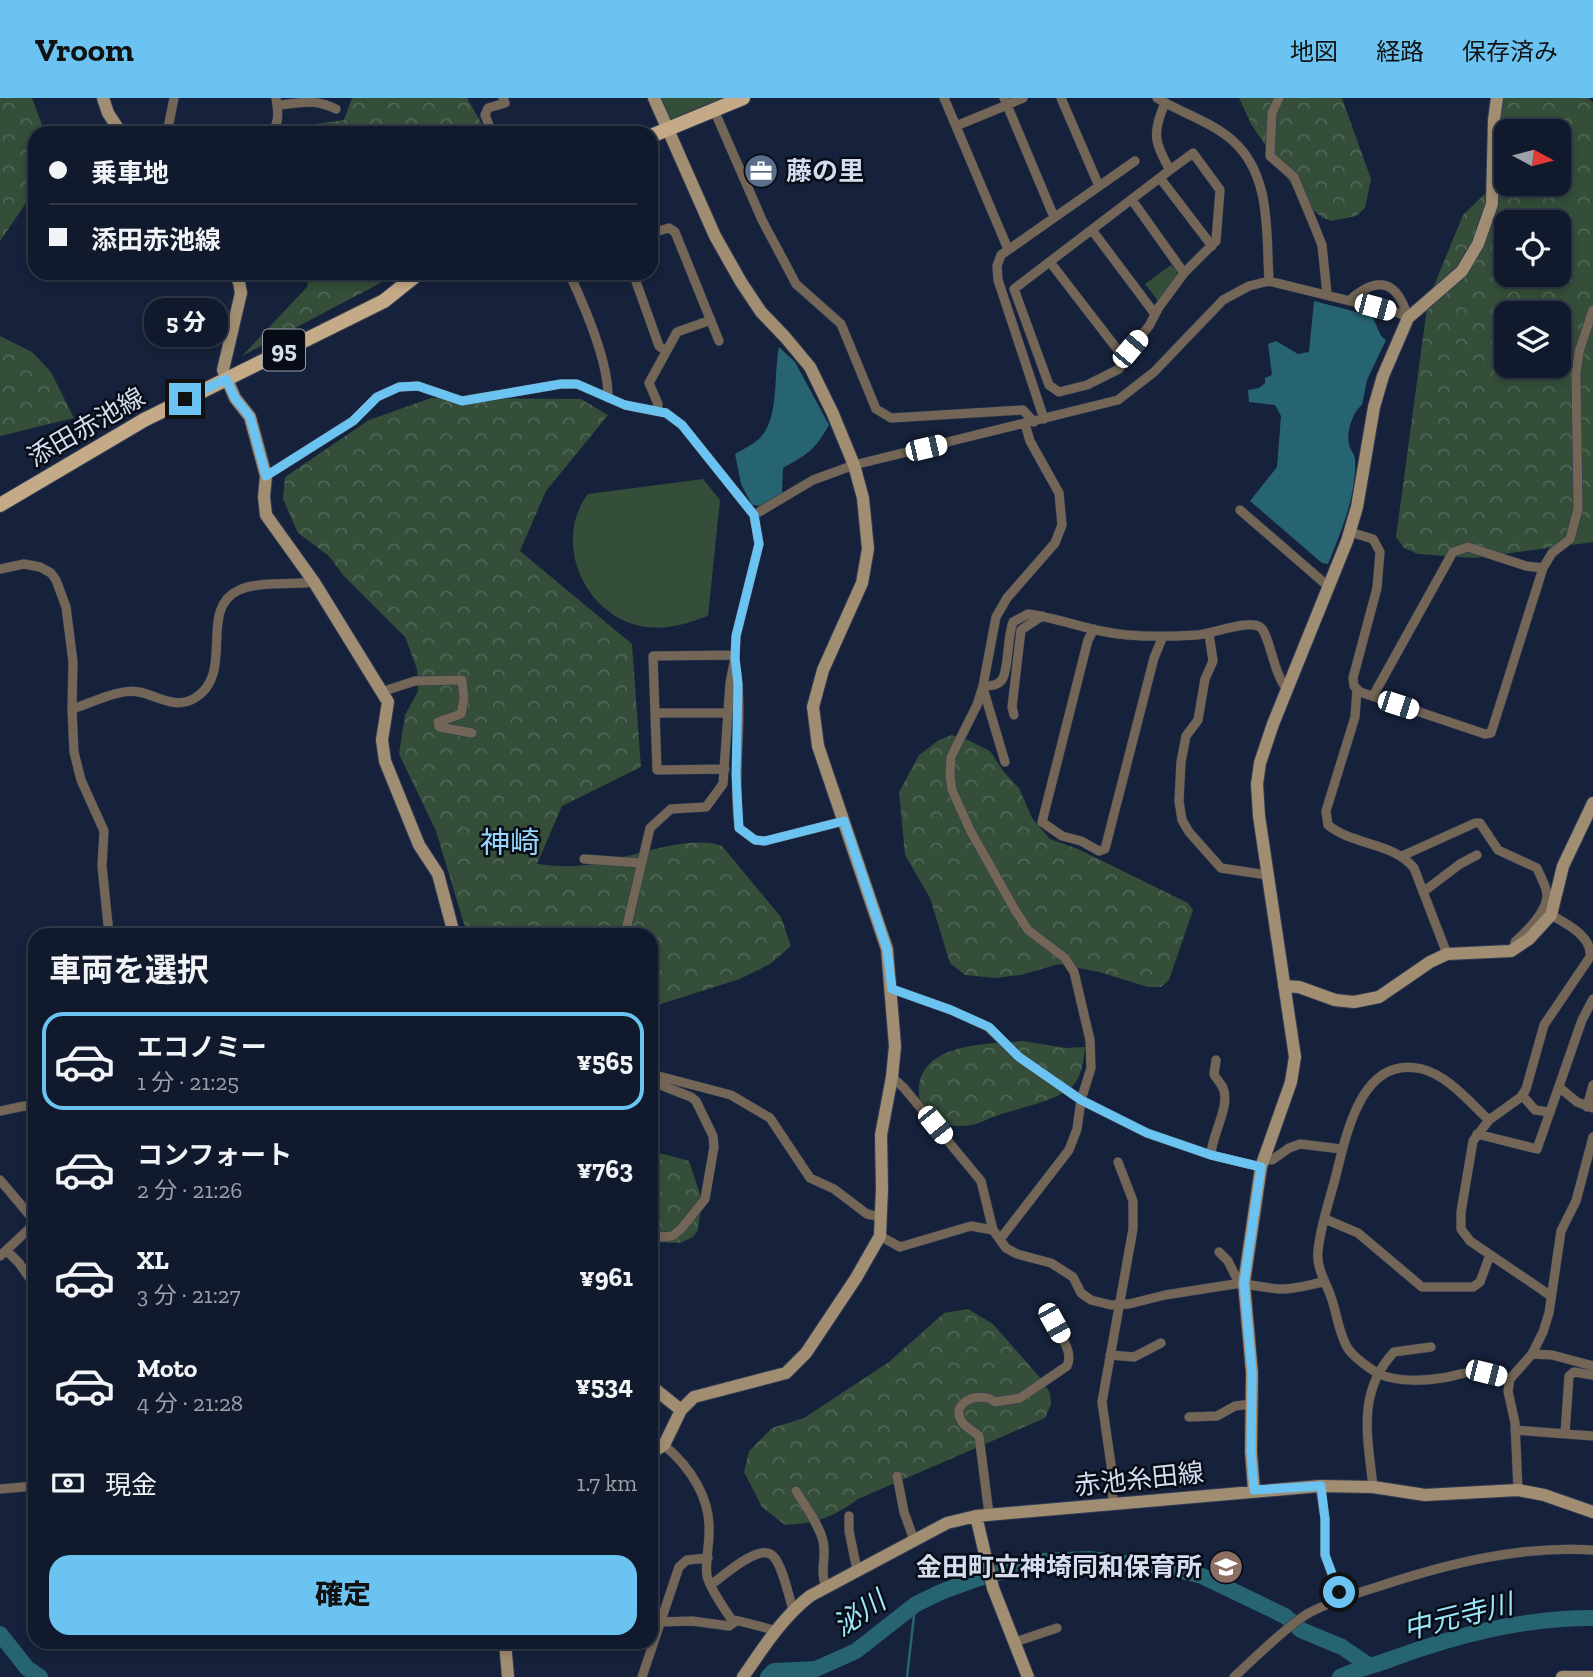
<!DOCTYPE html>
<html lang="ja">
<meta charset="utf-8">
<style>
body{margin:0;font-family:"Zilla Slab","Noto Sans JP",serif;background:#1e2738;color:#f1f3f6;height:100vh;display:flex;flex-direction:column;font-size:26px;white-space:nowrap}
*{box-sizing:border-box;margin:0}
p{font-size:23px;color:#9ca1a9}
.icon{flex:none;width:38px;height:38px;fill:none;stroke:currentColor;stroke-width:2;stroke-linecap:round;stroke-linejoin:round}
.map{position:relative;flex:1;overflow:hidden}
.details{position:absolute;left:28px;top:830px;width:630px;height:721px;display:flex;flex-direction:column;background:#101a2c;border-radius:21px;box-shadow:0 4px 10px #0003,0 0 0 2px #303848}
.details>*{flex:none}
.hud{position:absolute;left:28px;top:28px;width:630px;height:154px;border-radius:21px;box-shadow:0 4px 10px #0003,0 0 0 2px #303848;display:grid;align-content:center;height:154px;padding:0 21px;background:#101a2c}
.needle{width:46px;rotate:97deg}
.fabs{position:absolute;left:1494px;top:21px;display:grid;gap:14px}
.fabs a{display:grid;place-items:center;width:77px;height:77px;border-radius:14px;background:#101a2c;box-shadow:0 4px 10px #0003,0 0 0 2px #303848;font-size:35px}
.end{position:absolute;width:32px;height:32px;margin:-16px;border:9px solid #6ac3f1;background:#111;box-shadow:0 0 0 4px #111}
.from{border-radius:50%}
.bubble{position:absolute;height:49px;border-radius:21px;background:#101a2c;box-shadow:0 4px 10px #0003,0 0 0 2px #303848;font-size:23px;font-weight:800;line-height:49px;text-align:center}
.car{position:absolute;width:21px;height:42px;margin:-21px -10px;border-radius:9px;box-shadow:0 0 5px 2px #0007;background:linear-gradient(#fff 24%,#345 0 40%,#fff 0 76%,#345 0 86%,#fff 0)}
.hud b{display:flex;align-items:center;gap:24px;height:66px;font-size:26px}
.hud b+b{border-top:2px solid #303848}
.hud i{width:18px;height:18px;background:#f1f3f6}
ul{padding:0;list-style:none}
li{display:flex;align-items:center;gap:21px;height:98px;margin:0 14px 10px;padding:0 7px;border:4px solid transparent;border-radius:21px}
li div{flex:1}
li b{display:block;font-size:26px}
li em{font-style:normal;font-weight:800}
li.selected{border-color:#6ac3f1}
li>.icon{width:63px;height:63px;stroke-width:1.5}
h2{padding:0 21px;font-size:32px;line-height:84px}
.pay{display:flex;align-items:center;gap:18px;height:77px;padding:0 21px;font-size:26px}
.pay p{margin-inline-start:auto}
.action{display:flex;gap:14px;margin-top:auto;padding:14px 21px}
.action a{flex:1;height:80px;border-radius:21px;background:#6ac3f1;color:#111;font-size:28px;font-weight:800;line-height:80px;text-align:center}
header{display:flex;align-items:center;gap:42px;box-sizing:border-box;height:98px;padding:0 35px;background:#6ac3f1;color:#111}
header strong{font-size:33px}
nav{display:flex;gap:38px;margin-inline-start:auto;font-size:24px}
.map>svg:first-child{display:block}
.green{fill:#344e39}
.forest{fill:url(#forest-crowns);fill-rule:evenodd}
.water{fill:#266472}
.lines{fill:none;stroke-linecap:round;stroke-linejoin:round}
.stream{stroke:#266472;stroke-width:2.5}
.river{stroke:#266472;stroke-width:16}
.street-casing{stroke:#313c54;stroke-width:10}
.secondary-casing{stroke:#313c54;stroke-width:14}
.primary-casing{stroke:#313c54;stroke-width:16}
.street{stroke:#736656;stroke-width:9}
.secondary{stroke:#a18d72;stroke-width:12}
.primary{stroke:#c4aa87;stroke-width:14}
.route{stroke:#6ac3f1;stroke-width:9}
.labels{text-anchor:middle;stroke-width:5;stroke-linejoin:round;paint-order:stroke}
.shield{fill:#070c17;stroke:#969ead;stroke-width:2}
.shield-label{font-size:24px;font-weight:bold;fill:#d4dced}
.poi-label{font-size:26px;font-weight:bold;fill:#d4dced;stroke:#070c17;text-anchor:start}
.street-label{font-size:26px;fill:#d4dced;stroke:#070c17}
.water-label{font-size:28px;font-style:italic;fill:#9ce6f8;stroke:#070c17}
.quarter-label{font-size:30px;fill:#97d6f9;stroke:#070c17}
</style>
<header>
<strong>Vroom</strong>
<nav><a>地図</a><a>経路</a><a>保存済み</a></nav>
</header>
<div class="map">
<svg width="1593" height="1579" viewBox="0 0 1593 1579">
<defs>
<pattern id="forest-crowns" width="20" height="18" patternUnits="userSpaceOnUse" patternTransform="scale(1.75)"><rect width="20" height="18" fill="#344e39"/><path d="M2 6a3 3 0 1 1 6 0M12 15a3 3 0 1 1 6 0" fill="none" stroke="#506756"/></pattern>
</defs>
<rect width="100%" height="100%" fill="#16223b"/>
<path class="green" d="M660,0H729L669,23Z
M1171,167L1177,173L1176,178L1159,204L1145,186Z
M703,381L720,402L708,518C685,526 665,533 640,528C584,516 552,443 588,396Z"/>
<path class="forest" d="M0,0H32L45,35H35V92L0,143Z
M352,0H467L487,35H310L315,26L344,22Z
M1239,0H1342L1371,81L1365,110L1356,118L1332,123L1323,120L1308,108L1296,93L1251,26Z
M1499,0H1589L1593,5V444L1474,460L1418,456L1404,450L1396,439L1428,202L1463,117L1497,84L1504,48ZM1507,33H1559V86H1507ZM1507,124H1559V177H1507ZM1507,215H1559V268H1507Z
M305,175H394L384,183L242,258L308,188Z
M0,238L32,254L51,274L74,320L0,338Z
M431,300L581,301L608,317L546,393L520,453L632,546L641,669L562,708L537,766C549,767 562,769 574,768C616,767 684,734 722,748L781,819L791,848L770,866L740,881L651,909V836H467L436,733L399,656L405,617L418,593L417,571L405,539L343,477L329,458L298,435L283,401L285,379L369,322Z
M952,637L968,642L990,653L1004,674L1019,690L1032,720L1050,741L1078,751L1188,805L1193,812L1169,882L1161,889H1148L1099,874L1059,866L1021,877L995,880L965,877L950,865L930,800L905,757L899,694L919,657L939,642Z
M1023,943L1066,950L1085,949C1084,960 1082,976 1075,985C1062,1003 1016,1010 996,1018C989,1020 983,1024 976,1026C964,1029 944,1029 933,1022C925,1016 919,1005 919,995C917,944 988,946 1023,943Z
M651,1050L659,1055L689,1063L702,1102L698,1132L693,1139L680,1145L651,1144Z
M968,1211L993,1226L1043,1283L1050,1295L1051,1306L1045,1320L858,1401C832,1420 817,1425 785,1427L762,1409L744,1374L749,1353L772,1330L804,1320L889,1264L944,1215Z"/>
<path class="water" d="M1314,203L1372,218L1381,238L1386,242L1367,282L1362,307C1353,313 1346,335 1349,346C1350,352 1355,356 1355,361C1357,396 1341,434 1328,466L1322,465L1250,403L1277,369L1281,318L1275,307L1249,304L1248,292L1259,290L1265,285V280L1272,277L1268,246L1276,243L1298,256L1309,254Z
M779,249L795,264L829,327C814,353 809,355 783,370L782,395L760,408L752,407L741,386L735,356C743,351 752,347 759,341C780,321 773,278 779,249Z"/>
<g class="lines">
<path class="stream" d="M907,1579L915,1509"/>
<path class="river" d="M0,1536L27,1570L40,1579
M768,1579L774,1573L816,1571L856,1553L916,1506L941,1494L976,1481L1043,1463L1090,1461L1174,1471L1202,1478L1285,1518L1301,1532L1342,1549L1370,1568
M1340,1579C1356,1571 1374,1568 1391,1561C1457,1537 1522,1520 1593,1520"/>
<g class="street-casing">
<path id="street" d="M944,0L1008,151
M1004,0L1007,7L1023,0
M1061,0L1099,88
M1157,0C1181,15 1210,23 1232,42C1272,77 1266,135 1269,183
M1279,0L1272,15L1270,58L1294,79L1314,127L1322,147L1327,196
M1165,5C1152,35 1154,44 1170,72L1193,55L1220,92L1216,143L1184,175L1159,209L1149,228L1130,251L1119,271L1087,287L1059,294L1049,287L1014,191L1170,72
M277,7C303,5 313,0 336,11
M714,12L762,122L796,186L841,226L876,311L891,320L1023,312L1034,324
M956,28L1007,7L1054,119
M167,35L174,0
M271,35C280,25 278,13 276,0
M492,35L485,17L488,10L505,5L503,0
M1160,80L1212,148
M1132,102L1184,175
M1092,132L1155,216
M651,135L669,130L675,134L719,243
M1050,164L1124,260
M569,175C584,207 609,264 608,300
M633,175L659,248L666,253
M1350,202C1379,176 1398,184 1408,220
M657,313L658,306L649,285L677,234L711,222
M1044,321L998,182L997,168L1001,157L1135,63
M266,378L353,323L377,299L399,289L418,288L462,303L561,286H577L625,307L666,315L682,327L754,417L759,446L736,538L735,560L730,585L723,686L706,709L671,711L650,730L625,836
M1240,412L1329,489
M754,417L813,382L854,367L1118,302L1154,274L1223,202L1249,188L1269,183L1399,215L1408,220
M1350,434L1373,441L1380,454L1377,490L1353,580L1354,588L1360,594L1485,636L1491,635L1543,470L1552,455L1570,441L1578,411L1576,276L1579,254L1593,212
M0,471L24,466L40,469L51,475L56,482L66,509L73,564L72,611L74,654L81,682L104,733L102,768L109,836
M1094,531L1088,542L1042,724L1062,738L1081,743L1099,753L1105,751L1154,560L1163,538
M1209,536L1213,563L1205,581L1198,622L1186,638L1181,664L1179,703L1182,722L1189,734L1221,770L1267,777
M736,569C744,622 732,676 739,730L755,742L765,743L844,723
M983,588C990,588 999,588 1003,580C1009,567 1007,540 1013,524L1028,516C1052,519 1077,528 1101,533C1132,540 1166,539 1197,537C1212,536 1249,521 1260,529C1270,536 1273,576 1287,591
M983,590L1005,664
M1357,591L1355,619L1326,713L1328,727C1354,748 1393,744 1414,770L1447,856
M381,594L415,583L462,582L464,601L461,616L438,624L439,629L472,635
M1373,598L1453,454L1468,449L1526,468L1543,470
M72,611C92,605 119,590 139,594C159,598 175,612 195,600C236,575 197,511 239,492C258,483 292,487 314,484
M655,615H728
M1014,617L1012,609L1021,532L1042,518
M725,671L657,672L653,558L735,557
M1402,758L1475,725H1480L1498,752L1537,770C1540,778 1547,789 1547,797C1547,813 1526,834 1515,844V850
M584,761L640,765
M1423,794L1460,766L1477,757
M1551,817C1566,825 1593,839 1590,859L1544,927L1526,991L1521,999L1489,1022L1473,1043L1461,1114V1131L1470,1143L1551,1198
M892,891L951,912L988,929L1019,959L1081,1002L1147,1035L1211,1057L1261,1069
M651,976L731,997L770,1020L810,1080L834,1091L867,1116L881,1119
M892,979L904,990L981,1083L993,1132L1006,1150L1017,1156L1051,1165L1073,1179L1081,1195L1091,1202L1111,1207L1129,1206L1165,1197L1235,1186C1249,1185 1264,1190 1279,1191C1293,1192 1309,1187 1323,1184
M1560,990L1577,1004L1593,1010
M1522,997L1535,1012L1550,1014L1582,922L1593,901
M1587,1009L1593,987
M0,1013L24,1008L35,1009
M1489,1022C1470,1005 1449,978 1422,971C1360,956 1346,1039 1335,1081C1329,1104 1320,1130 1318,1153C1316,1170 1326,1184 1331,1199C1337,1215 1338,1233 1347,1249C1352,1258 1370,1271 1379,1276C1397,1284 1424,1283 1442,1280C1453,1279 1463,1274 1473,1274C1485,1273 1498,1278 1510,1281
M1477,1036L1537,1051L1550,1014
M1211,1057C1211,1038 1231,1008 1223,990C1221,985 1216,981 1214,976L1216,962
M1263,1060L1272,1062L1289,1050L1300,1046L1341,1051
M0,1082L32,1120L30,1130L0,1158
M1325,1121L1358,1135L1422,1189H1473L1480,1184L1490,1157
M651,1134L661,1139L672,1138L681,1131L705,1101L714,1049L713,1038L696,1003L691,999L663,988V980
M880,1138L900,1149L971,1128L993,1132
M1001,1140L1069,1052L1077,1031L1081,1002L1091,970L1090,942L1074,874L1065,860L1028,832L1015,812L970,732L952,692L950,677L951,659L977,607L983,588L996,519L1007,500L1055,445L1062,427L1059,395L1030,343L1025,326
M7,1153L19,1165L35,1188
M1219,1154L1228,1163L1239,1185
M1532,1256L1552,1257L1593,1268
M1110,1257L1134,1259L1161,1245
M1189,1319L1217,1318L1235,1308L1252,1306
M1515,1332L1593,1338
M1565,1336L1569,1278L1574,1274L1593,1277
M664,1347C690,1369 711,1400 709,1435C709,1448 705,1466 707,1478C711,1493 723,1508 731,1521L774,1532
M897,1378L904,1414L914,1442
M1320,1388L1325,1421V1457L1341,1501
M1373,1389C1368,1340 1356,1295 1394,1254L1431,1249
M0,1391L35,1388
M1518,1392L1515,1325L1508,1293L1510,1281L1532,1256L1543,1234L1549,1215L1561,1133L1576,1103L1593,1039
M796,1393C805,1408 819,1426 823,1443C827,1458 819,1474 826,1488
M1113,1405L1112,1374L1102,1304L1133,1131V1103L1118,1064
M989,1416L979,1338C974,1333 966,1330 962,1324C949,1304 980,1292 995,1304L1020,1300L1067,1268C1074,1254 1060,1237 1053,1225
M849,1418V1433L857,1472
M711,1487C723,1478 760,1444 773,1458C783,1468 788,1497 793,1511
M661,1524L692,1523L729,1528L736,1523
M1015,1544L1057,1530
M642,1579L679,1469L687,1462L708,1460
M1234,1579C1256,1559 1282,1532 1307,1516C1329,1504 1354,1496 1377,1489C1446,1466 1521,1447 1593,1452"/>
</g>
<g class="secondary-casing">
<path id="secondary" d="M103,0L108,15L121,35
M234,175L239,184L241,195L223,272L235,300L250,319L266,378L264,399L266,417L314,484L388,604L382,642L385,663L419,747L438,776L454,836
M1284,888L1299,889L1335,902L1354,904L1379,899L1430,864L1447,856L1511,853L1529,841L1551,817L1563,768L1593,705
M651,1288L681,1312
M651,1355L664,1347L681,1312L694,1299L786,1275L806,1255L856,1180L880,1138L882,1090L881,1037L892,979L895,948L887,851L818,648L813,609L823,572L862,485L868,451L863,400L854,367L833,316L810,269L785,239L761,214L741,184L715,138L654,0
M1254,1392L1251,1354L1252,1275L1244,1185L1261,1069L1291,984L1295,959L1259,718L1257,686L1260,665L1273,626L1347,443L1357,409L1374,309L1383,278L1408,220L1462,173L1478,146L1492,106L1494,22L1497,0
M976,1418L993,1490L1028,1579
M505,1544L508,1579
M743,1579C764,1549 781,1521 810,1498L947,1425L976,1418L1320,1388L1373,1389L1425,1397L1518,1392L1544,1397L1593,1414
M1562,1579H1593"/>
</g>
<g class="primary-casing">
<path id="primary" d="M651,38L743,0
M0,407L144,322L384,203L419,175"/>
</g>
<use href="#street" class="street"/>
<use href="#secondary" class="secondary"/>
<use href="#primary" class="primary"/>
</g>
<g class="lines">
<path class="route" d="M185,301L226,281L235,300L250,319L266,378L353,323L377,299L399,289L418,288L462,303L561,286H577L625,307L666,315L682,327L754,417L759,446L736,538L735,560L738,586L736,677L739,730L755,742L765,743L844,723L887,851L892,891L951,912L989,929L1019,959L1081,1002L1147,1035L1211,1057L1261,1069L1244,1185L1252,1275L1251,1354L1254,1392L1321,1388L1325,1421V1457L1339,1494"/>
</g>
<defs>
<g id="office-disc" transform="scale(1.75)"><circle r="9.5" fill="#5c6f8a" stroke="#070c17"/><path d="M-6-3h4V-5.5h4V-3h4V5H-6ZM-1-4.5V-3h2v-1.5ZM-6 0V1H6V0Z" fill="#fff"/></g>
<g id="school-disc" transform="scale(1.75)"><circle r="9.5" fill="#8d6e63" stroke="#070c17"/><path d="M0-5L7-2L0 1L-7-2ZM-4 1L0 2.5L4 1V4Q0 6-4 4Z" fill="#fff"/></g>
</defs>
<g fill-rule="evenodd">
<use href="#office-disc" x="761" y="73"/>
<use href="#school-disc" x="1226" y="1469"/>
</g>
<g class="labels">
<rect class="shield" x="263" y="231.5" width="42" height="41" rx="5"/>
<g class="shield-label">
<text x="284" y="260">95</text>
</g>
<g class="poi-label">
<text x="786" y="82">藤の里</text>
<text x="1202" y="1478" text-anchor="end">金田町立神埼同和保育所</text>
</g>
<g class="street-label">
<text transform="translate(86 329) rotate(-30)" y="9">添田赤池線</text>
<text transform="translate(1139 1381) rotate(-6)" y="9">赤池糸田線</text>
</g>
<g class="water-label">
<text transform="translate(859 1515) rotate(-34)" y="10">泌川</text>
<text transform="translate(1458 1518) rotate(-14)" y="10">中元寺川</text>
</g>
<g class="quarter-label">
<text x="510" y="755">神崎</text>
</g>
</g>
</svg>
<div class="fabs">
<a><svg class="needle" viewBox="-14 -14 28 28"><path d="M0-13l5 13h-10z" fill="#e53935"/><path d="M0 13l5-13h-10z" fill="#9ca1a9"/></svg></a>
<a><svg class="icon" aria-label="locate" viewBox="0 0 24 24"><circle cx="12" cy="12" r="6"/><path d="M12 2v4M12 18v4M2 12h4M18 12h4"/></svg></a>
<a><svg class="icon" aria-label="layers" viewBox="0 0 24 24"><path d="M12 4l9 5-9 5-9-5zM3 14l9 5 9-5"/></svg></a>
</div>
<i class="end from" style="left:1339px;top:1494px"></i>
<i class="end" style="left:185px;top:301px"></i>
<div class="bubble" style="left:144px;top:200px;width:84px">5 分</div>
<i class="car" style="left:1375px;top:209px;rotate:105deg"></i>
<i class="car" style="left:1130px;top:251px;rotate:40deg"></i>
<i class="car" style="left:926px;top:350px;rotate:77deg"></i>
<i class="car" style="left:1398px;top:607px;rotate:108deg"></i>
<i class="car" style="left:935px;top:1027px;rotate:141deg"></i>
<i class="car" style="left:1054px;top:1225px;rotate:151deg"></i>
<i class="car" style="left:1486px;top:1275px;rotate:104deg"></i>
<div class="hud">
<b><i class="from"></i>乗車地</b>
<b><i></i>添田赤池線</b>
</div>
<section class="details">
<h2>車両を選択</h2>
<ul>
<li class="selected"><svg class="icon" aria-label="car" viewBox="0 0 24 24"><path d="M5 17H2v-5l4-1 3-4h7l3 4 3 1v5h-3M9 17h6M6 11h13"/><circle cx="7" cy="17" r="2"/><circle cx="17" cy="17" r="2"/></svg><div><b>エコノミー</b><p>1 分 · 21:25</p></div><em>¥565</em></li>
<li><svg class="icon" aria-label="car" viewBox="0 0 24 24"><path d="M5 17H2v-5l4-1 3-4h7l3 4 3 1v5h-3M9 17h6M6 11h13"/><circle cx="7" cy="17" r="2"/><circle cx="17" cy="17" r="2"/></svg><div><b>コンフォート</b><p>2 分 · 21:26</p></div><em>¥763</em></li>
<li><svg class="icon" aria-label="car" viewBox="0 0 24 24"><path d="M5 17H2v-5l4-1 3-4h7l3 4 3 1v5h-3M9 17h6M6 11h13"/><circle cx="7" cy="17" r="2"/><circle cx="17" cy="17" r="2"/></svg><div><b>XL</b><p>3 分 · 21:27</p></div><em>¥961</em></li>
<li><svg class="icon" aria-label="car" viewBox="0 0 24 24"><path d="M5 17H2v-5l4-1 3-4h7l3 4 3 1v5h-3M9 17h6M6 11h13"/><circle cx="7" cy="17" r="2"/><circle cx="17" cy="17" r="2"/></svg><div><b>Moto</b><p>4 分 · 21:28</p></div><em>¥534</em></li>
</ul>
<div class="pay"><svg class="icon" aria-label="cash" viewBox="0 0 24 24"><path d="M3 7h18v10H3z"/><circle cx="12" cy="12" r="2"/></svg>現金<p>1.7 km</p></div>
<div class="action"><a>確定</a></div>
</section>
</div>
